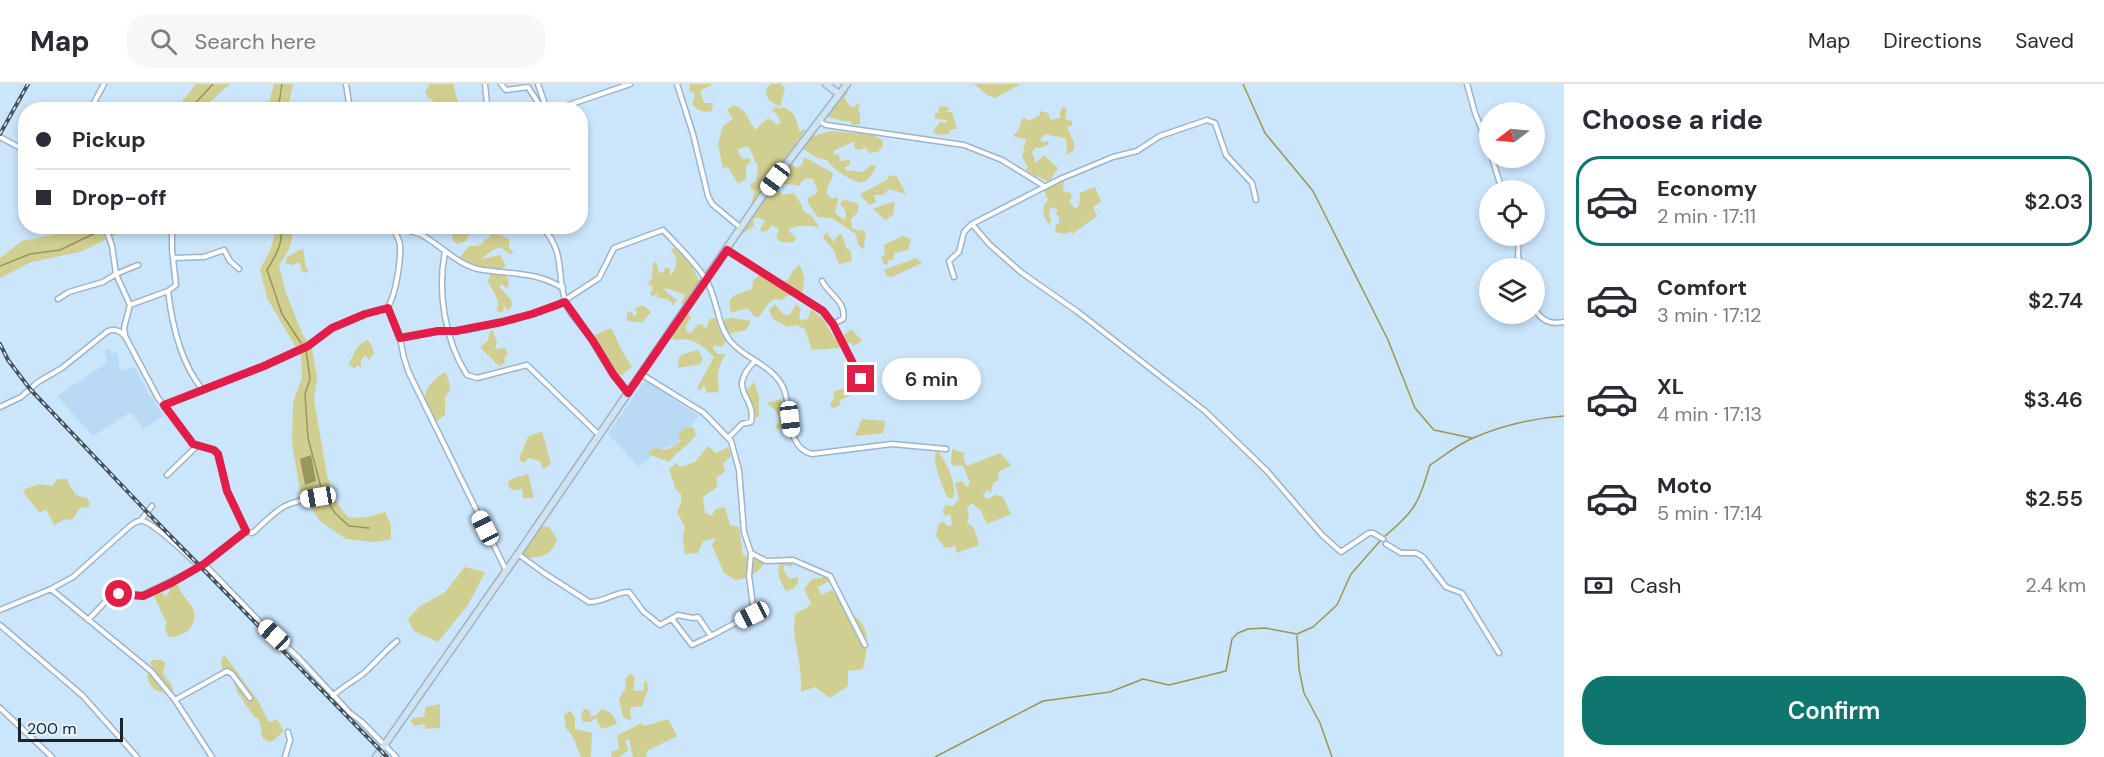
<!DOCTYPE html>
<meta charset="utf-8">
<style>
body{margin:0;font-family:"DM Sans",sans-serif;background:#f7f7f7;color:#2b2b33;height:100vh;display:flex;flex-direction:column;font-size:22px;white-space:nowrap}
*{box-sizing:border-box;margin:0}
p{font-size:20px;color:#7c7c81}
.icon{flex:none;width:33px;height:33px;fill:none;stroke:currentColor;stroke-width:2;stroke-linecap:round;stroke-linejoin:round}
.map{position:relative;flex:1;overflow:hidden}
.details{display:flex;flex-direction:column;background:#fff;width:540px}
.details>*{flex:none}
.banner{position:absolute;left:18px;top:18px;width:570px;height:132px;border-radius:24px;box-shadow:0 3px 9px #0003;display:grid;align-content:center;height:132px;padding:0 18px;background:#fff}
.needle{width:39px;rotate:254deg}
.fabs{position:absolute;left:1479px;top:18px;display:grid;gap:12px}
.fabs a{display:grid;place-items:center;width:66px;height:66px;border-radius:50%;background:#fff;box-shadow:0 3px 9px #0003;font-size:30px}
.scale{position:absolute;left:18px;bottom:15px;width:105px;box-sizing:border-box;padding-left:6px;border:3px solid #1b242d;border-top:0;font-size:16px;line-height:21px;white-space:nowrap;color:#1b242d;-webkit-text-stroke:4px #e1f1fe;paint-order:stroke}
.end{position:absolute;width:27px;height:27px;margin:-14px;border:8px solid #e11d48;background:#fff;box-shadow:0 0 0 3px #fff}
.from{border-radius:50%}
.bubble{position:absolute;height:42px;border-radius:21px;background:#fff;box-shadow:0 3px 9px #0003;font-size:20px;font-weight:600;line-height:42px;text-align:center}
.car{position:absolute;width:18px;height:36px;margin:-18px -9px;border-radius:8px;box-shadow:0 0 4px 2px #0007;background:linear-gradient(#fff 24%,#345 0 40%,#fff 0 76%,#345 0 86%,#fff 0)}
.banner b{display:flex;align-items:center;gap:21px;height:57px;font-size:22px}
.banner b+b{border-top:2px solid #e1e1e2}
.banner i{width:15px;height:15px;background:#2b2b33}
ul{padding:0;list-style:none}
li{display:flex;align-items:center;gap:18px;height:90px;margin:0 12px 9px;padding:0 6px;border:3px solid transparent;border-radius:24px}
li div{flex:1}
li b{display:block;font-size:22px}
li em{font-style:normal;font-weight:600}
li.selected{border-color:#0f766e}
li>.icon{width:54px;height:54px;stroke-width:1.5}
h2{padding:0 18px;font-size:27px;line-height:72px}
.pay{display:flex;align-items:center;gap:15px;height:66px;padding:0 18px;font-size:22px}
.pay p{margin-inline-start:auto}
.cta{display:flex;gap:12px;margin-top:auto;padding:12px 18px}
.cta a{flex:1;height:69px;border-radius:24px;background:#0f766e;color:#fff;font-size:24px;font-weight:600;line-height:69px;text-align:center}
header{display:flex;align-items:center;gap:36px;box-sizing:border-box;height:84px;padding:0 30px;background:#fff;border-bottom:2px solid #e1e1e2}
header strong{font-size:28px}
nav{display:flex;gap:33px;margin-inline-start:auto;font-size:21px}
.search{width:420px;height:54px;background:#f7f7f7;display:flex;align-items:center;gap:15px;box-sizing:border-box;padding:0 21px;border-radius:24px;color:#7c7c81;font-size:22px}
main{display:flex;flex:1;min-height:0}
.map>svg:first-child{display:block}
.built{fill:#bad9f5}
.green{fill:#d0cf8f}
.water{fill:#989758}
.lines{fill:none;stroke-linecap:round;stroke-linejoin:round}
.stream{stroke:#989758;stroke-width:1.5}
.street-casing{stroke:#9cb4ca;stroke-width:7}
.secondary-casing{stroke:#9cb4ca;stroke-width:9}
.street{stroke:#fff;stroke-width:4}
.secondary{stroke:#d1e2f0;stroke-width:6}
.rail-casing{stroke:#45525e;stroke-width:4}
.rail{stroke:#e1f1fe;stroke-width:1.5;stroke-dasharray:4.5;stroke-linecap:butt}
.route{stroke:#e11d48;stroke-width:8}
</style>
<header>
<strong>Map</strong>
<div class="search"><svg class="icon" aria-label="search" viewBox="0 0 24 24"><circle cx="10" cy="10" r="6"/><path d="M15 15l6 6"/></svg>Search here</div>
<nav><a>Map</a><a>Directions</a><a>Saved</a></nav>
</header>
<main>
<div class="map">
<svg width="1564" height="673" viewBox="0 0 1564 673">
<rect width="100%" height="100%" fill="#cbe5fb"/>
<path class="built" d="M110,264L112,270L117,268L120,287L134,283L145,302V305H146L149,312H151L164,332L143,345L131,328L93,352L57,312L107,279L104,267Z
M645,296L699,332L676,360L660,365L639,383L608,350Z"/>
<path class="green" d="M196,0H230L202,25H176Z
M274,0H293L288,25H267Z
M430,0H453L458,18L471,21V25H435L432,15L428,14L425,8Z
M690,0H713L700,7L704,19H713L712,27C702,29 698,27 692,20L695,12L692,7L689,8Z
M771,0H780L785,4L780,23C772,18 766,16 766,5Z
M974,0H1021L995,14L987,11Z
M844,4L848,8L844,14L850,22L854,23L858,19L860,22L858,27L860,29V40L853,41L850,37C839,38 836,33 827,33L829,26Z
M734,21L744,27L755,46L768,34L777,41L781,38L775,28L771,27L776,23L780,25L783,23C798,30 795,34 800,48L805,44V47L752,122V117L755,107L752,106L750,101L756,97L758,82C753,75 753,67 747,62L737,66L742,75L750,74V79L746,82V95L738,100L728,83L723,84L718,60L723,42L733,35L727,26Z
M941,22L947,23L949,25L946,28H952L957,45H952L948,50L939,51L933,48L940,38L946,39L947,36L935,35V30L939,28L938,25Z
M1063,23L1067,24L1065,35L1072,37V42L1067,43L1074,59V66L1067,71L1066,55C1058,51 1052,53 1046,50L1040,55L1042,58L1048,57L1049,60L1041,64H1035L1032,68L1036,79L1044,71L1058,84L1049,98L1025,87L1028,83L1022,73L1026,55L1013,52L1019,45L1022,35L1025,34L1029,37L1040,31V27L1048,29L1051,36L1060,34V28Z
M832,47L873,51L882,56L883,62L878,68L869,69L866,64L859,66L854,64L855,57L835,66L833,70L839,71L840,77L850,76V81L845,83L846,86L862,88L872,81H876C873,90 870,96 861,99C848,95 835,87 827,76L818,74L800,63L808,53Z
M804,73L833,89C833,98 826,99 827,110L833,115L836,114L835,110L838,115L835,129L844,136L846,131L844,124L840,122L843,115L859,120L857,129L851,135L852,144L859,147L864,146L866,153L864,158L865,162L863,165L858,161L856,150L832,134L818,133L808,119V114L818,108L813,95L806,94L802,97L799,102C791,99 784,102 775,98L789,78L796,84L802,81Z
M889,91L897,93L906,110L889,105L883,111H874L876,118L870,121L861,112L862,109L887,96Z
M1060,91L1064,97L1063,107L1071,109L1072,114L1069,117L1075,125L1079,122L1080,109L1095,103L1101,118L1093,123L1097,132L1072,150L1071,147L1066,150L1055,148L1056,141L1059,139V132L1056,130L1057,125L1050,123L1049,131L1051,138L1049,140C1043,135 1043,128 1044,121L1048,116L1043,104L1052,100L1055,94Z
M772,102L779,106L782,111L794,109L801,120L803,127L812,132L819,143C808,142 797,140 788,146L796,154L794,158C787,159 781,159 776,154L779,145L772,141L767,147L762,148L760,145L765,137L758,133L753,136L754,142L739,152L740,148Z
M895,118L893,131L885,136L873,125L886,120Z
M79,143H132L80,168L31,178L0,194V174L22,157L72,147Z
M273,143H290C296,157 287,170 279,181L285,206L302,249L312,265L317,293L314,315L327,392L338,421L349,434L368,433L385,428L391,441V455L375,458L346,455L320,437L300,407L292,359L293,319L302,293L301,272L267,214L260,185C267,172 277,157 273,143Z
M454,143V142L479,143L471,146L466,157L458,160L453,157L452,147Z
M826,148L834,158L837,152L842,150L846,164L850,166L852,177L839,180L833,165L823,154Z
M494,149L509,155V165L513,166L511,171L500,163L493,166L481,175L500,171L506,182L502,184L509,198L507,205L502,200L499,202L512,217L511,224L508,226L504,222L503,228H499L496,226C503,216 491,207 488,197L492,185L468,180L459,174L469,162H478Z
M903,152L911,155L908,166L894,169V175L888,177V181L884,180L881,173L885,170L884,161Z
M676,163L692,183L700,198L685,221L681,219L685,211L667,204L664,206L677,216L673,222C671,213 665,216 657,213L658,210L652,212L650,210L653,203L649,201L648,199L652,195L653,179L656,178L659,188L663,189L666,183L671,186L669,191C674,189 678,182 675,176L677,174L671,166Z
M303,164L306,184L309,187L305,189L301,186L300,178L292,181L285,179L287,173Z
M916,174L922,179L892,193L887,192L884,186Z
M799,180L804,192L803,207L787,212L781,216L774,215L769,219L759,233H755L747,224L731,229L729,217L735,211L752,205L753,197L759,191L776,202L789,195L792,188Z
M775,220L783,230L790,231L796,220L801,225L799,233L801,236L808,235L811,225L823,235L835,255L842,253L851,245L862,257L853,262L851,258L839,264L812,266L805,245L796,241L787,243L772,234L769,226Z
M642,221L651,228L642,238L627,237V229L632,228L634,233L637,229L635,225Z
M687,228L691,234L685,243L688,249L692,248L697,241L702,240L704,244L707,243L710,235L716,234L719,246L726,257L722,263L714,261L713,265L718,270H726C717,283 717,293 719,308L707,309L704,301L701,306L697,304L714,273C702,260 691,253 675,256L670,252Z
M732,234L751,237L746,246L728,250L722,243L725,235Z
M492,245L497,258L495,265L505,264L508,270L504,275L505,279L499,282L480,263L488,257L489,250Z
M608,245H612L621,265L632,283L622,291L609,289L591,253Z
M367,256L371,260L374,269L369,276L365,271L361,276V283L357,281L355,285L349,280C355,269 355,262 367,256Z
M698,266L703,275L700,280L679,284L678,276L681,271Z
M445,288L449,297L450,306L445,313V331L435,338C432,332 426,326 425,320C422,306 434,295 445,288Z
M754,298L759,312V333L752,334L751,327L753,323L751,320H747L742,307L748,305Z
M860,298L863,305L839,317L840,321L832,325L830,320L834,315L833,308Z
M781,315L785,331V347L775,344L780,334L776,327L767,319Z
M862,335L885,337L883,349L855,352Z
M693,343L696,351C688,362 677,367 669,378L648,370L654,364C669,367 669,365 681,357L678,352L683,345Z
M542,347L551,380L543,385L540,377L529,374L523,379L519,375L528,353Z
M708,362L716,369L728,363L731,372L723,380L725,386L723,389L716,394L717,403L703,413L705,429L711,432L716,425L725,423L730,441L739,443L743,471L765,478C759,489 748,494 736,496L724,489L712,461L716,454L703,457L698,469L685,470L683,455L685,443L677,428L681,419V410L676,406L669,385L677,379L680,383L695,378Z
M952,365L964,369V377L967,382L1000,369L1011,381L998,388L999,396L993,399L991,409L987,406L983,411L986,415L996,411L1003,413L1011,430L987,440L981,427L972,419L967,424L969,431L967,439L974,444L979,461L957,469L955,462L945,464L936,452L938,441L943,437L949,443L952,440L950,430L945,432L942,427L946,421L953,422L959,415L955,399L962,397L967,403L970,399L963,381L956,382L951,380Z
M936,368L940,369C947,383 957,397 953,414H948C943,405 932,378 936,368Z
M528,390L534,414H523L522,405L512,406L508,401L509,396Z
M58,395H67C71,406 75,413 87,414L90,419L89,423L80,424L72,436L65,435L54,441L46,425L39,429C34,420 27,415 23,406L39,400L52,402Z
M540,442L549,443L557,455C549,475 543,472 524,474L519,467L529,448Z
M788,477L793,478L792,483L785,481L783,485L789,495L798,493V498L794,504L786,507C781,498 775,488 781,478Z
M465,483L485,488L468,521L438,558L414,547L408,535L419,523L445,508Z
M826,493L830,497L818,503L821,511L832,506C855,544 876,528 863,585L848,587V602L830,614L815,603L801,608C801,598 801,588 799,578C797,560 791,547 796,529L807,524L811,519L804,505L812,495Z
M173,501H178C182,513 191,518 193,525C199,542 184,553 169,553L166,548L165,541L167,540L154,512L158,508L163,509L164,512L168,511L170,504Z
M224,570L259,618L268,637L271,638L277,635L284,647C274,654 272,665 260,650L262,647L258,634H255L238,609L230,589L222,585L221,577Z
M153,576H162L165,579L163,589C170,600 177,604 171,618L168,610C156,607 150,605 147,592L153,584L150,579Z
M630,589L635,593L633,607L644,606V598L647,597L648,606L642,622L630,624L631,637L623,633L619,615L626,604L625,596Z
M440,620V644L426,645L424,640L414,642L411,637L413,634L424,633L426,623Z
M584,625L589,626L591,632H595L602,625C611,628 614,631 617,640L601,645L596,634L590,638H583L581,632Z
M570,627L575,633V645L592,649L591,673H581L573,653L566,644L564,631Z
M668,635L677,652L647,667L646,673H633L629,655L625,656L628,666L619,673H612L611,668L619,665L617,652L641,639L645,642Z"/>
<path class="water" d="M311,371L316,397L305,401L300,375Z"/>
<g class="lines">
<path class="stream" d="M1243,0L1265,49L1313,107L1388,256L1415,324L1434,346L1472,354
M189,26L213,0
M278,26L282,0
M281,142C284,158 275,173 267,186L282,230L301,259
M0,182L30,170L60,166L110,142
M306,266L310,295L305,310L308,354L323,411L335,429L349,442L369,444
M1384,453C1416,426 1418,420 1430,381C1444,372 1458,360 1473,354C1501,342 1535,334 1564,332
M1297,552L1299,585L1304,609L1320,639L1332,673
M935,673L1043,617L1110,608L1143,595L1169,601L1226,587L1232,555L1238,549L1248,545L1265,544L1297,550L1313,543L1337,521L1351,490L1380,457"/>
<g class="street-casing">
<path id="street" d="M346,0L350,26
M485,0L487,20L486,26
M501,0L506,6L528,3L543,26
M538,0L547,26
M677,0L693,50L708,112L712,120L741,144
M1467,0L1475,29L1490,66
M90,26L104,0
M554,26L630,0
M819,37L826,41L964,61L1002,76L1044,102
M0,53L26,67
M1492,74L1502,106
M972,140L989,160L1022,189L1078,228L1205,327L1267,387L1322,451L1341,468L1369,449H1373L1383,455
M105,142L112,162L116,190L130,221L124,244L125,250
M396,142C404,147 414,147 422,151C440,161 457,180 478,185C509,191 533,186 563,204
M541,142C566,168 556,187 565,216C569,231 583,243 592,255C604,273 613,292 628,309
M1519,152L1518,172L1521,184
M727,166L823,227L833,240L861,295
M445,168C437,207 445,257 467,291L477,294L527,281L599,351
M173,174L204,173L224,166L230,177L239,185
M954,193L949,177L959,168L964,148L972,140L1060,95L1113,73L1137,67L1160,52L1207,36L1215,39L1226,71L1252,99L1256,116
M822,197C829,211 847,218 843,235L833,240
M168,207C172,241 180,278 202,305
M58,215L69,208L103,198L116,190L138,181
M130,221L168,207L176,201L172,166V142
M388,223L400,254L438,247L466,246L516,235L556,222L599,194L614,164L663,146C677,161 694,177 705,194C718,214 716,240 731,258C747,276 772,281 783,303C793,325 784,363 812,370L892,360L946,365
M1534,223C1540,236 1550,241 1564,238
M400,254L404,274L409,289L506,486
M164,321L263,282L308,262L332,244L365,230L388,223C396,210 401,176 400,161C399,154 395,148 392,142
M0,323L21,313L38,298L62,284L108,247C115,245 119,246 125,252L158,314L193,360L214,366L218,370L227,407L246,447L252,449L255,447C280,423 283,419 318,413
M729,353L742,340L751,338C757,312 725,307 755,277
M167,391L197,362
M141,436L152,422
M1386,460L1401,469H1416L1423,473L1446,503L1462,509L1499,569
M751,469L766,477L793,476L830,492L865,561
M518,470L544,489L589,518C602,519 615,508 629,508L643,527L660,541L678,531L693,534L698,533L711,552L754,529L749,492L751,469L744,448L739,386L731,357L704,329L641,290
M204,480L259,537L298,573L350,629L362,638L396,673
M51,505L151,587L175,616L212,673
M0,526L51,505L73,493L130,442C134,439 138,436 143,437C157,441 188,472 200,483L246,447
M672,535L692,561L711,552
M88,536L107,516L116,511H143L200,483
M0,541L83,612L137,673
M333,612C343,602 355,597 365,588C376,578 385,567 397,557
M175,616L227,587L232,590L250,614
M0,624L52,673
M285,673L290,656L288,648"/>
</g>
<g class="secondary-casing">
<path id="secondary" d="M826,0L839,10
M376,673L518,470L763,111L847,0"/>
</g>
<use href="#street" class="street"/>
<use href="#secondary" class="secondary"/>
<g class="rail-casing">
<path id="rail" d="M0,50L28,0
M0,260L8,276L30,305L147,428L387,673"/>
</g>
<use href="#rail" class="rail"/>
</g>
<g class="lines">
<path class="route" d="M119,510L143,512L171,499L204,480L246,447L227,407L218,370L214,366L193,360L164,321L264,282L308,262L332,244L365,230L388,224L400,254L438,247H456L502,238L532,230L565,218L593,257L613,290L628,309L727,166L823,227L833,240L861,295"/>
</g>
</svg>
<div class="fabs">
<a><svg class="needle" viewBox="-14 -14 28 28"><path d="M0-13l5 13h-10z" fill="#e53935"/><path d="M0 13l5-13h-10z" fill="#7c7c81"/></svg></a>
<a><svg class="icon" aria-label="locate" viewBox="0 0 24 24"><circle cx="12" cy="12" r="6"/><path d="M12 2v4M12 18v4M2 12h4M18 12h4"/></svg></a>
<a><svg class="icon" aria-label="layers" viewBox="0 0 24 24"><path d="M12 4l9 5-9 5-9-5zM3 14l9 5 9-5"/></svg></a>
</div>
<div class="scale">200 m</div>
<i class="end from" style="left:119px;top:510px"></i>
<i class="end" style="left:861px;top:295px"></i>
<div class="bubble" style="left:882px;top:274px;width:99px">6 min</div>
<i class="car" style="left:775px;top:95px;rotate:217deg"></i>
<i class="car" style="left:790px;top:335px;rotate:173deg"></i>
<i class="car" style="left:318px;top:413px;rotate:261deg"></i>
<i class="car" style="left:485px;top:444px;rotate:333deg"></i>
<i class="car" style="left:752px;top:531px;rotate:243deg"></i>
<i class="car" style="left:274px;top:551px;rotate:313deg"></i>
<div class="banner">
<b><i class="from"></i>Pickup</b>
<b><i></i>Drop-off</b>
</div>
</div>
<section class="details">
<h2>Choose a ride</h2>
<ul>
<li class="selected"><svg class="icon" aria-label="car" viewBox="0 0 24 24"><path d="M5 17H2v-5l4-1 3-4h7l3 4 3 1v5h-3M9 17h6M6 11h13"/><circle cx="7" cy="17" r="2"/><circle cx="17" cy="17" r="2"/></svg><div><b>Economy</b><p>2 min · 17:11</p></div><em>$2.03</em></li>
<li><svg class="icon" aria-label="car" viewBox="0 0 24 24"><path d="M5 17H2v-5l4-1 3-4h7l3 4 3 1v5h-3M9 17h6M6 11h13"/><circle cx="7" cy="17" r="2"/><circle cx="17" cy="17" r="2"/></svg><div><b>Comfort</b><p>3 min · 17:12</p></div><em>$2.74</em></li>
<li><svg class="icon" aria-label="car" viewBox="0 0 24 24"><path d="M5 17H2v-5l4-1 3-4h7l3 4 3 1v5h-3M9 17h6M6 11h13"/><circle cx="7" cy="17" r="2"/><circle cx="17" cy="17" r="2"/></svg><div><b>XL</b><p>4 min · 17:13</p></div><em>$3.46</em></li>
<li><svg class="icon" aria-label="car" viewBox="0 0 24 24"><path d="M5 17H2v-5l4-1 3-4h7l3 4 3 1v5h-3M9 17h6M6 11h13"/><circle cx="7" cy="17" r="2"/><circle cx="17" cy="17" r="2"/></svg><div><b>Moto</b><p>5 min · 17:14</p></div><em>$2.55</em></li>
</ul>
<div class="pay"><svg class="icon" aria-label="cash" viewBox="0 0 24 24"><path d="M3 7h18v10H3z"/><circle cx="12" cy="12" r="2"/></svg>Cash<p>2.4 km</p></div>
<div class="cta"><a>Confirm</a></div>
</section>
</main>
